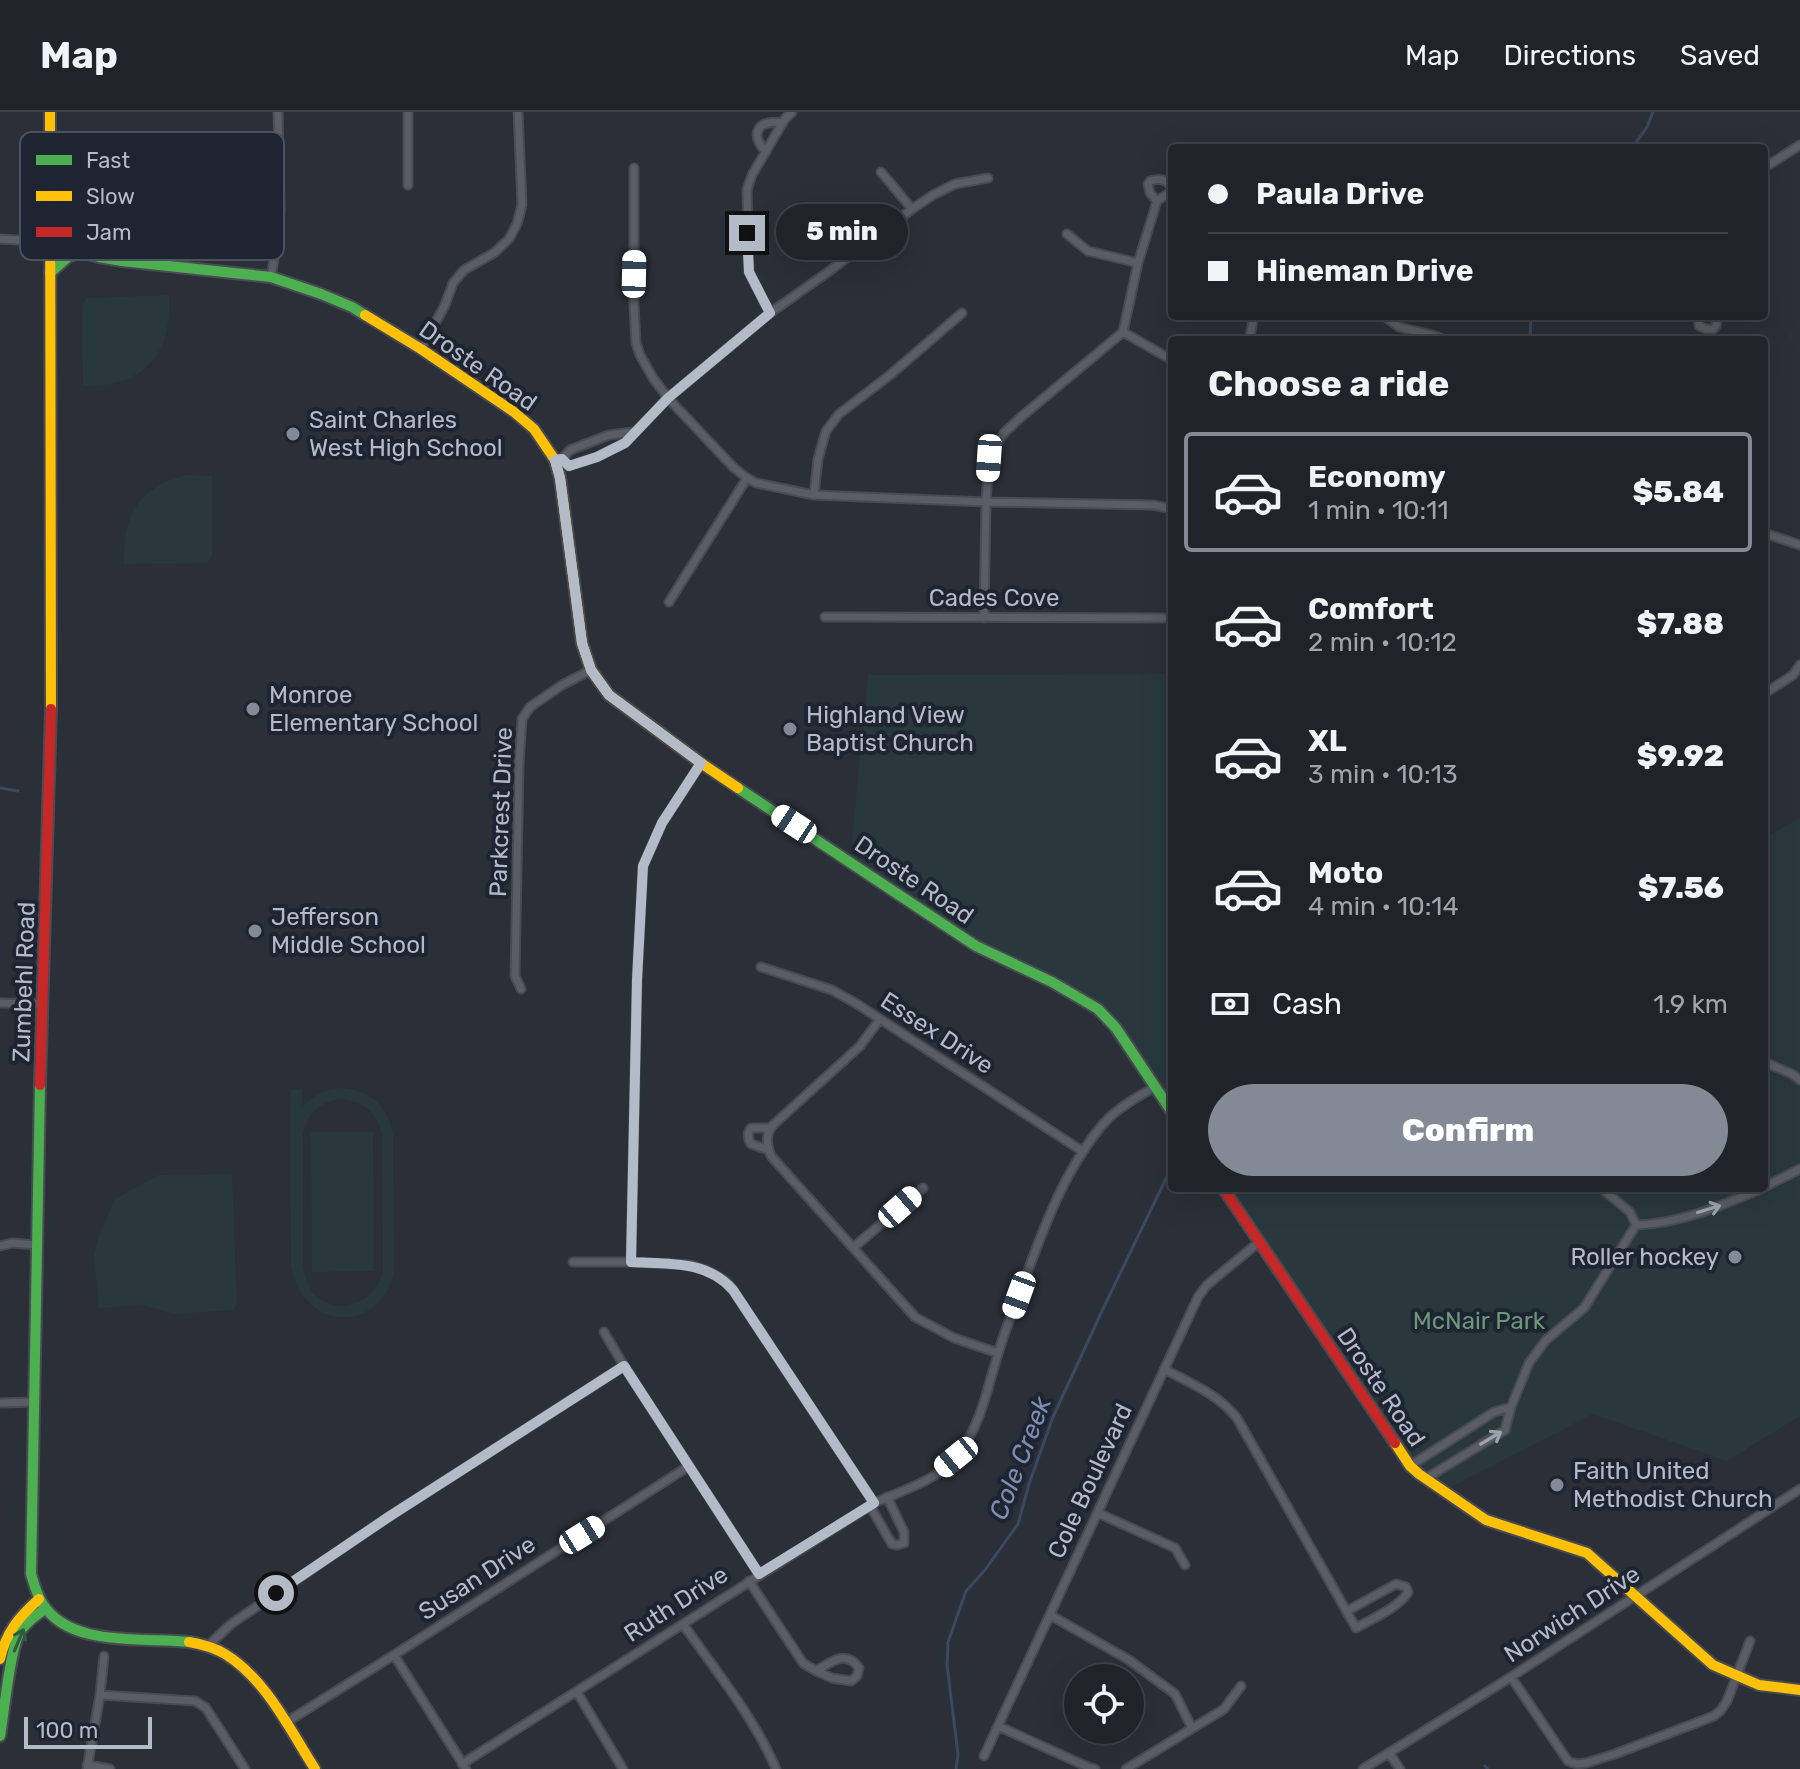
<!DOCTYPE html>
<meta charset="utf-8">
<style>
body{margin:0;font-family:Rubik,sans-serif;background:#282b31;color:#f1f3f6;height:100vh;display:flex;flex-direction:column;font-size:30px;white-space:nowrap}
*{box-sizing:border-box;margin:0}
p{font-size:26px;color:#a2a4a8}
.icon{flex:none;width:44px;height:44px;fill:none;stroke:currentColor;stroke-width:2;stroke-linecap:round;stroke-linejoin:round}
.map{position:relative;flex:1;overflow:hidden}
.panel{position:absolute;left:1168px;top:224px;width:600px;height:856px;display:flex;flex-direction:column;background:#202329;border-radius:8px;box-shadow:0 8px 32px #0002,0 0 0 2px #3d4046}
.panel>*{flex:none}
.guide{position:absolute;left:1168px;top:32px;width:600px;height:176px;border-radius:8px;box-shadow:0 8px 32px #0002,0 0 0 2px #3d4046;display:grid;align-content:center;height:176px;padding:0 40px;background:#202329}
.fabs{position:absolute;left:1064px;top:1552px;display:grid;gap:16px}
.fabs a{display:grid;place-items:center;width:80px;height:80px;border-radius:50%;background:#202329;box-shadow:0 8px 32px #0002,0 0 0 2px #3d4046;font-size:40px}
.scale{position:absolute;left:24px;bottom:20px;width:128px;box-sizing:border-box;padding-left:8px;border:4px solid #b4bbc8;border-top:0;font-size:22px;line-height:28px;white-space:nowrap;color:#b4bbc8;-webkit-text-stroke:6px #1e2432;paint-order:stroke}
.end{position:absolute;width:36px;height:36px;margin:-18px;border:10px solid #b4bbc8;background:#111;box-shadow:0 0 0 4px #111}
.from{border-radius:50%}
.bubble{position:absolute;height:56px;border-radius:28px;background:#202329;box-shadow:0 8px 32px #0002,0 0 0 2px #3d4046;font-size:26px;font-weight:800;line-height:56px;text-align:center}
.car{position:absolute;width:24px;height:48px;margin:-24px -12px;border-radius:10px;box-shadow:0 0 6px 2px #0007;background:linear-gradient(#fff 24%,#345 0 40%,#fff 0 76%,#345 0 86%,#fff 0)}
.guide b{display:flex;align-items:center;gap:28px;height:76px;font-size:30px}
.guide b+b{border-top:2px solid #3d4046}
.guide i{width:20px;height:20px;background:#f1f3f6}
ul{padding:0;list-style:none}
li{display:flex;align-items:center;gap:24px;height:120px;margin:0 16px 12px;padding:0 24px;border:4px solid transparent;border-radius:8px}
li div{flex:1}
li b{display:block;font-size:30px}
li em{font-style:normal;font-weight:800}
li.on{border-color:#848a95}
li>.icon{width:72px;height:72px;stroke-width:1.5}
h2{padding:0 40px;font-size:36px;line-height:96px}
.pay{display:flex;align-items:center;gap:20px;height:88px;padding:0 40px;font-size:30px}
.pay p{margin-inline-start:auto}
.primary-button{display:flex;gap:16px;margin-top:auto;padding:16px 40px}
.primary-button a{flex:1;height:92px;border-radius:48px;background:#848a95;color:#fff;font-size:32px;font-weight:800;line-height:92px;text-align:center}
header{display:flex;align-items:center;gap:48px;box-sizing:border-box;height:112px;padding:0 40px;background:#202329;border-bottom:2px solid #3d4046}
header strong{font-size:38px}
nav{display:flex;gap:44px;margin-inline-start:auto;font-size:28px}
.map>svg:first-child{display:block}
.green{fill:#28383d;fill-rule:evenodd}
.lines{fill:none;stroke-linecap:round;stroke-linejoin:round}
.stream{stroke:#3a4861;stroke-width:3}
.street-casing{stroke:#484b52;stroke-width:11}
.fast-casing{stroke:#484b52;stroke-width:14}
.slow-casing{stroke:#484b52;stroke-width:14}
.jam-casing{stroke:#484b52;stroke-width:14}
.street{stroke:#5a5d65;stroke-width:7}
.fast{stroke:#4caf50;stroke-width:10}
.slow{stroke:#ffc107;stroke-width:10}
.jam{stroke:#c62828;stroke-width:10}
.oneway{stroke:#9ea4af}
.oneway2{stroke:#305c3e}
.route{stroke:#b4bbc8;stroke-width:10}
.poi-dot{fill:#848a95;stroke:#1e2432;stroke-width:3}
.labels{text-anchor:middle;stroke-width:8;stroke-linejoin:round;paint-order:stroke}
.street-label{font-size:24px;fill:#b4bbc8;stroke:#1e2432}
.poi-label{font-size:24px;fill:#b4bbc8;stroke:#1e2432;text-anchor:start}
.park-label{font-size:24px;fill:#6c9879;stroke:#1e2432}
.water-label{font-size:26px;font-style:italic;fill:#7d8eaf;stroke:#1e2432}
.key{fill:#1e2432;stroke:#4b515f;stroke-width:2}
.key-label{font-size:22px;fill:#b4bbc8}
</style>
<header>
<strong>Map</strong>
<nav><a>Map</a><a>Directions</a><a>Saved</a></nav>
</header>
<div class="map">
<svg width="1800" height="1657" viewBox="0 0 1800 1657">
<rect width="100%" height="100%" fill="#2b2f37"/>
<path class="green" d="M169,183C173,243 143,276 83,274L82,193L86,186Z
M186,363L212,364V445L207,451L124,452C122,405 138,375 186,363Z
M1172,562V1003L1098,897L976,834L850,749L868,563Z
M1800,706V1304L1727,1349L1593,1302L1451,1375L1419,1362L1223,1076H1764V726Z
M337,976C367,976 388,992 393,1022L394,1161C378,1224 302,1218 291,1154L290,978L302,977L303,994C314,984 323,978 337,976ZM339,987C362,988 377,1000 382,1022L383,1159C376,1187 345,1205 319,1186C308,1179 305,1165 303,1153V1022C307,1002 319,991 339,987Z
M311,1020H373L374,1159L312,1160Z
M232,1062L237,1192L233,1198L175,1202L141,1193L99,1196L94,1143L99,1123L115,1087L158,1063Z"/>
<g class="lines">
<path class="stream" d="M1632,36L1647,15L1653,0
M1530,228L1531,204
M0,676L18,679
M1485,1654L1488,1657
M956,1657L958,1642L947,1553L948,1530L966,1479L985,1458L1018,1412L1029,1372L1053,1305L1102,1199L1172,1054"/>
<g class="street-casing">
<path id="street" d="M408,0V73
M766,40C749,21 758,7 783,11
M634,56V193L636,231L640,243L653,266L668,286L734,356L747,366L756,371L814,383L986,390L1153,393L1172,397
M1764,56L1800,33
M881,60L912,97
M139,61L279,60
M1157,89L1150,81L1148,72L1150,69C1160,66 1165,67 1172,75
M1067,122L1088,139L1138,151
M0,127L50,130
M271,165L279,117L280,95L278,0
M770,201L749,160L747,78L752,63L773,27L785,7L792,0
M1384,204L1399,215L1432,223L1445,228
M1698,204L1699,214L1706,217H1713L1716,214L1717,204
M1123,220L1172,248
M1249,228L1254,204
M421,237L445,193L453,171L464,158L494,141L509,127L517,112L522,93L518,0
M562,347L570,338L609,323L633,320
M555,348L562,347L569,354L597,345L625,331L668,286L770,201L828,160L912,97L933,83L955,72L988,66
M814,383L818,347L826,319L839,302L890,263L962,201
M1764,421L1800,433
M669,490L747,366
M825,505L1163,506
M984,506L986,390L989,346L1004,321L1021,305L1123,220L1138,151L1157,89L1172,79
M1764,582L1793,563L1800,553
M761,855L832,878L857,892L1082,1039
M521,877L515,864L519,652L522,607L530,595L562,573L591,558
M0,891L43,892
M880,907L860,934L772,1014C765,1025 767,1032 771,1044L915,1205L954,1226L998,1241
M1764,950L1792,962L1800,968
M769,1038L751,1032C748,1027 747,1021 751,1016H771
M1764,1075L1800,1057
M1601,1076L1630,1100L1636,1113C1680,1112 1723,1093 1763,1076
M0,1134L12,1131L36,1133
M854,1135L923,1076
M573,1150H631L690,1153L706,1158L717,1164L725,1169L733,1178L874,1391
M631,1150L637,868L643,754L662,711L701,651
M604,1220L624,1254L759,1462
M1164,1257C1190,1271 1218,1282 1237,1306L1356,1516C1371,1507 1400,1495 1408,1480L1406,1475L1396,1472L1347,1499
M0,1291L33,1290
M1511,1295L1529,1251L1546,1228L1584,1196L1636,1113
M1410,1354L1494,1300L1511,1295L1505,1318L1425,1367
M870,1394L892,1432L897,1433L904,1431V1420L887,1385
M1098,1401L1175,1436L1185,1453
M749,1469L803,1551L816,1559C831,1550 846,1537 859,1556L857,1564L851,1569L832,1566L816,1559
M1050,1503L1129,1548L1175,1582L1192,1616
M683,1512C715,1558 754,1605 776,1657
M208,1534L231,1512L390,1404L624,1254
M394,1543L466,1657
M1511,1565L1568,1649L1577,1652L1586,1651L1615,1642L1714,1604L1721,1598L1727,1589L1750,1529
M577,1580L623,1657
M100,1583L195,1589L206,1596L245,1657
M285,1611L394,1543L689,1354
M998,1614L1088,1655L1095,1657
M1389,1641L1400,1657
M984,1644L1198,1185L1207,1173L1259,1130
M462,1652L874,1391C901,1379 939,1368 958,1343C981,1313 987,1277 998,1242C1004,1220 1013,1199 1021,1178C1041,1122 1065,1055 1105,1010C1119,995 1137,985 1155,975
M87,1653L110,1657
M87,1657L100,1583L104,1544
M1126,1657L1224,1597L1241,1574
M1363,1657L1511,1565L1800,1377"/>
</g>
<g class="fast-casing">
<path id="fast" d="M50,130L99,145L122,149L271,165L321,182L352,195L365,203
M50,161L69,144L82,140
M738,676L976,834L1052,870L1098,897L1116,916L1172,1000
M40,973L31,1462C34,1472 37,1483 42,1491C69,1536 144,1525 189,1530
M0,1624C4,1602 10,1534 21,1518C28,1509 36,1503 45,1497"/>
</g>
<g class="slow-casing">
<path id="slow" d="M50,0L51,597
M365,203L421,237L514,300L534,317L555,348L560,366L582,531L591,558L609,583L701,651L738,676
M1395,1331L1410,1354L1419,1362L1486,1408L1587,1441L1713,1553L1759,1573L1800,1578
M189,1530C201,1532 213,1535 225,1542C266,1567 290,1618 315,1657
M0,1547C6,1520 19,1505 39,1487"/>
</g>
<g class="jam-casing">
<path id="jam" d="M40,973L51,597
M1223,1076L1395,1331"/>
</g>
<use href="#street" class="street"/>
<use href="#fast" class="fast"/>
<use href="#slow" class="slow"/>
<use href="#jam" class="jam"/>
</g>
<defs><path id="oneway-shaft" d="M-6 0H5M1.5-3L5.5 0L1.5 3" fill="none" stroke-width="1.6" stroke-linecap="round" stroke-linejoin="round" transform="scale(2)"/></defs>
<g class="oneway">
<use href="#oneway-shaft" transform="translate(1709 1097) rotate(-17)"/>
<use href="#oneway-shaft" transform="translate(1491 1326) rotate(-31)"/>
</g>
<use class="oneway2" href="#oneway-shaft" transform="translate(19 1528) rotate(-67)"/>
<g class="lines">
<path class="route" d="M276,1481L390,1404L624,1254L759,1462L874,1391L733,1178C707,1148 668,1152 631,1150L637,868L643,754L662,711L701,651L609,583L591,558L582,531L560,366L555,348L562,347L569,354L597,345L625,331L668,286L770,201L749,160L747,121"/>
</g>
<g class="poi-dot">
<circle cx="293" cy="322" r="8"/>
<circle cx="253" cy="597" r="8"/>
<circle cx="790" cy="617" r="8"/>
<circle cx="255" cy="819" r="8"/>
<circle cx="1735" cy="1145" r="8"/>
<circle cx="1557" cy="1373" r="8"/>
</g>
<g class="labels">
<g class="street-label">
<text transform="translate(478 254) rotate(35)" y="8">Droste Road</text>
<text x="994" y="494">Cades Cove</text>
<text transform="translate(501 700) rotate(-88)" y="8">Parkcrest Drive</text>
<text transform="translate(914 768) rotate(34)" y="8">Droste Road</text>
<text transform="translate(24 870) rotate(-88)" y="8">Zumbehl Road</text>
<text transform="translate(937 921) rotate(33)" y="8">Essex Drive</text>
<text transform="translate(1381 1275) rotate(56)" y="8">Droste Road</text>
<text transform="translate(1090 1369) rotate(-65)" y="8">Cole Boulevard</text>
<text transform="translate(477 1466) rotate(-33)" y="8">Susan Drive</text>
<text transform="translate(676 1492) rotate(-33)" y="8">Ruth Drive</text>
<text transform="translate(1572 1502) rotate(-33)" y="8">Norwich Drive</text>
</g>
<g class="poi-label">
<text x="309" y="316">Saint Charles<tspan x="309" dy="28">West High School</tspan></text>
<text x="269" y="591">Monroe<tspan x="269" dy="28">Elementary School</tspan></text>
<text x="806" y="611">Highland View<tspan x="806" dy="28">Baptist Church</tspan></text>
<text x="271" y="813">Jefferson<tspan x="271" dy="28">Middle School</tspan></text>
<text x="1719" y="1153" text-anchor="end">Roller hockey</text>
<text x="1573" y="1367">Faith United<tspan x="1573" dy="28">Methodist Church</tspan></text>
</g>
<g class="park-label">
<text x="1479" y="1217">McNair Park</text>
</g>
<g class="water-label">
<text transform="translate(1020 1346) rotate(-69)" y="9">Cole Creek</text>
</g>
</g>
<rect x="20" y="20" width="264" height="128" rx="12" class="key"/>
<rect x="36" y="43" width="36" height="10" fill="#4caf50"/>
<rect x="36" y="79" width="36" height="10" fill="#ffc107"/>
<rect x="36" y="115" width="36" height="10" fill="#c62828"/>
<g class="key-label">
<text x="86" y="56">Fast</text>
<text x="86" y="92">Slow</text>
<text x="86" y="128">Jam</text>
</g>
</svg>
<div class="fabs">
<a><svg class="icon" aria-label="locate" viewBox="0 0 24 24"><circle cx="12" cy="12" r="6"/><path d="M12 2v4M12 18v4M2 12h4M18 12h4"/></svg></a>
</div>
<div class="scale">100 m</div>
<i class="end from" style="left:276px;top:1481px"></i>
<i class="end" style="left:747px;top:121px"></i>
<div class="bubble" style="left:776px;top:92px;width:132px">5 min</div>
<i class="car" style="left:634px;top:162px;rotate:1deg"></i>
<i class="car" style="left:989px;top:346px;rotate:184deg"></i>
<i class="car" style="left:794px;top:712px;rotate:303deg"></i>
<i class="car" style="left:900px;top:1095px;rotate:49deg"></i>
<i class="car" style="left:1019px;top:1183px;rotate:200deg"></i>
<i class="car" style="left:956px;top:1345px;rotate:231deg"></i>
<i class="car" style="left:582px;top:1423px;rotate:58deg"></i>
<div class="guide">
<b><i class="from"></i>Paula Drive</b>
<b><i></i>Hineman Drive</b>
</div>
<section class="panel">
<h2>Choose a ride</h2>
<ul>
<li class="on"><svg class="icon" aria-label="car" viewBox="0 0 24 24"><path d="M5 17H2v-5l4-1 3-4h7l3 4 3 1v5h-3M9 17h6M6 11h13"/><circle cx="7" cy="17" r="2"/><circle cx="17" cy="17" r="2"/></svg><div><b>Economy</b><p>1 min · 10:11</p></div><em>$5.84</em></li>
<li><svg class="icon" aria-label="car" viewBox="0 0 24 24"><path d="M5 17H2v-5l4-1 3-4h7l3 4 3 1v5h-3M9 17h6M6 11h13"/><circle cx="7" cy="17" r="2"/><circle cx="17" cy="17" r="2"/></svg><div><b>Comfort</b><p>2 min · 10:12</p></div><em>$7.88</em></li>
<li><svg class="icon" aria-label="car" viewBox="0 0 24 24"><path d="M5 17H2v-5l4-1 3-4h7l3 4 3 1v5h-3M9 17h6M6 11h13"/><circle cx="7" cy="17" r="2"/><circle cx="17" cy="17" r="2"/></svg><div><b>XL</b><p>3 min · 10:13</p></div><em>$9.92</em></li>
<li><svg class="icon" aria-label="car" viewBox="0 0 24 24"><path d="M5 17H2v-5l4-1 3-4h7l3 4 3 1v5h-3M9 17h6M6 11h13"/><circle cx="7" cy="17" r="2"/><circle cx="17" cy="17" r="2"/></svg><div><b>Moto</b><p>4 min · 10:14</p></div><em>$7.56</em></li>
</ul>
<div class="pay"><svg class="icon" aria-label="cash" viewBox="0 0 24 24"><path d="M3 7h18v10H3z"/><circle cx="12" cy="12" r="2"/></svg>Cash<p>1.9 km</p></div>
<div class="primary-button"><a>Confirm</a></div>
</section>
</div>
